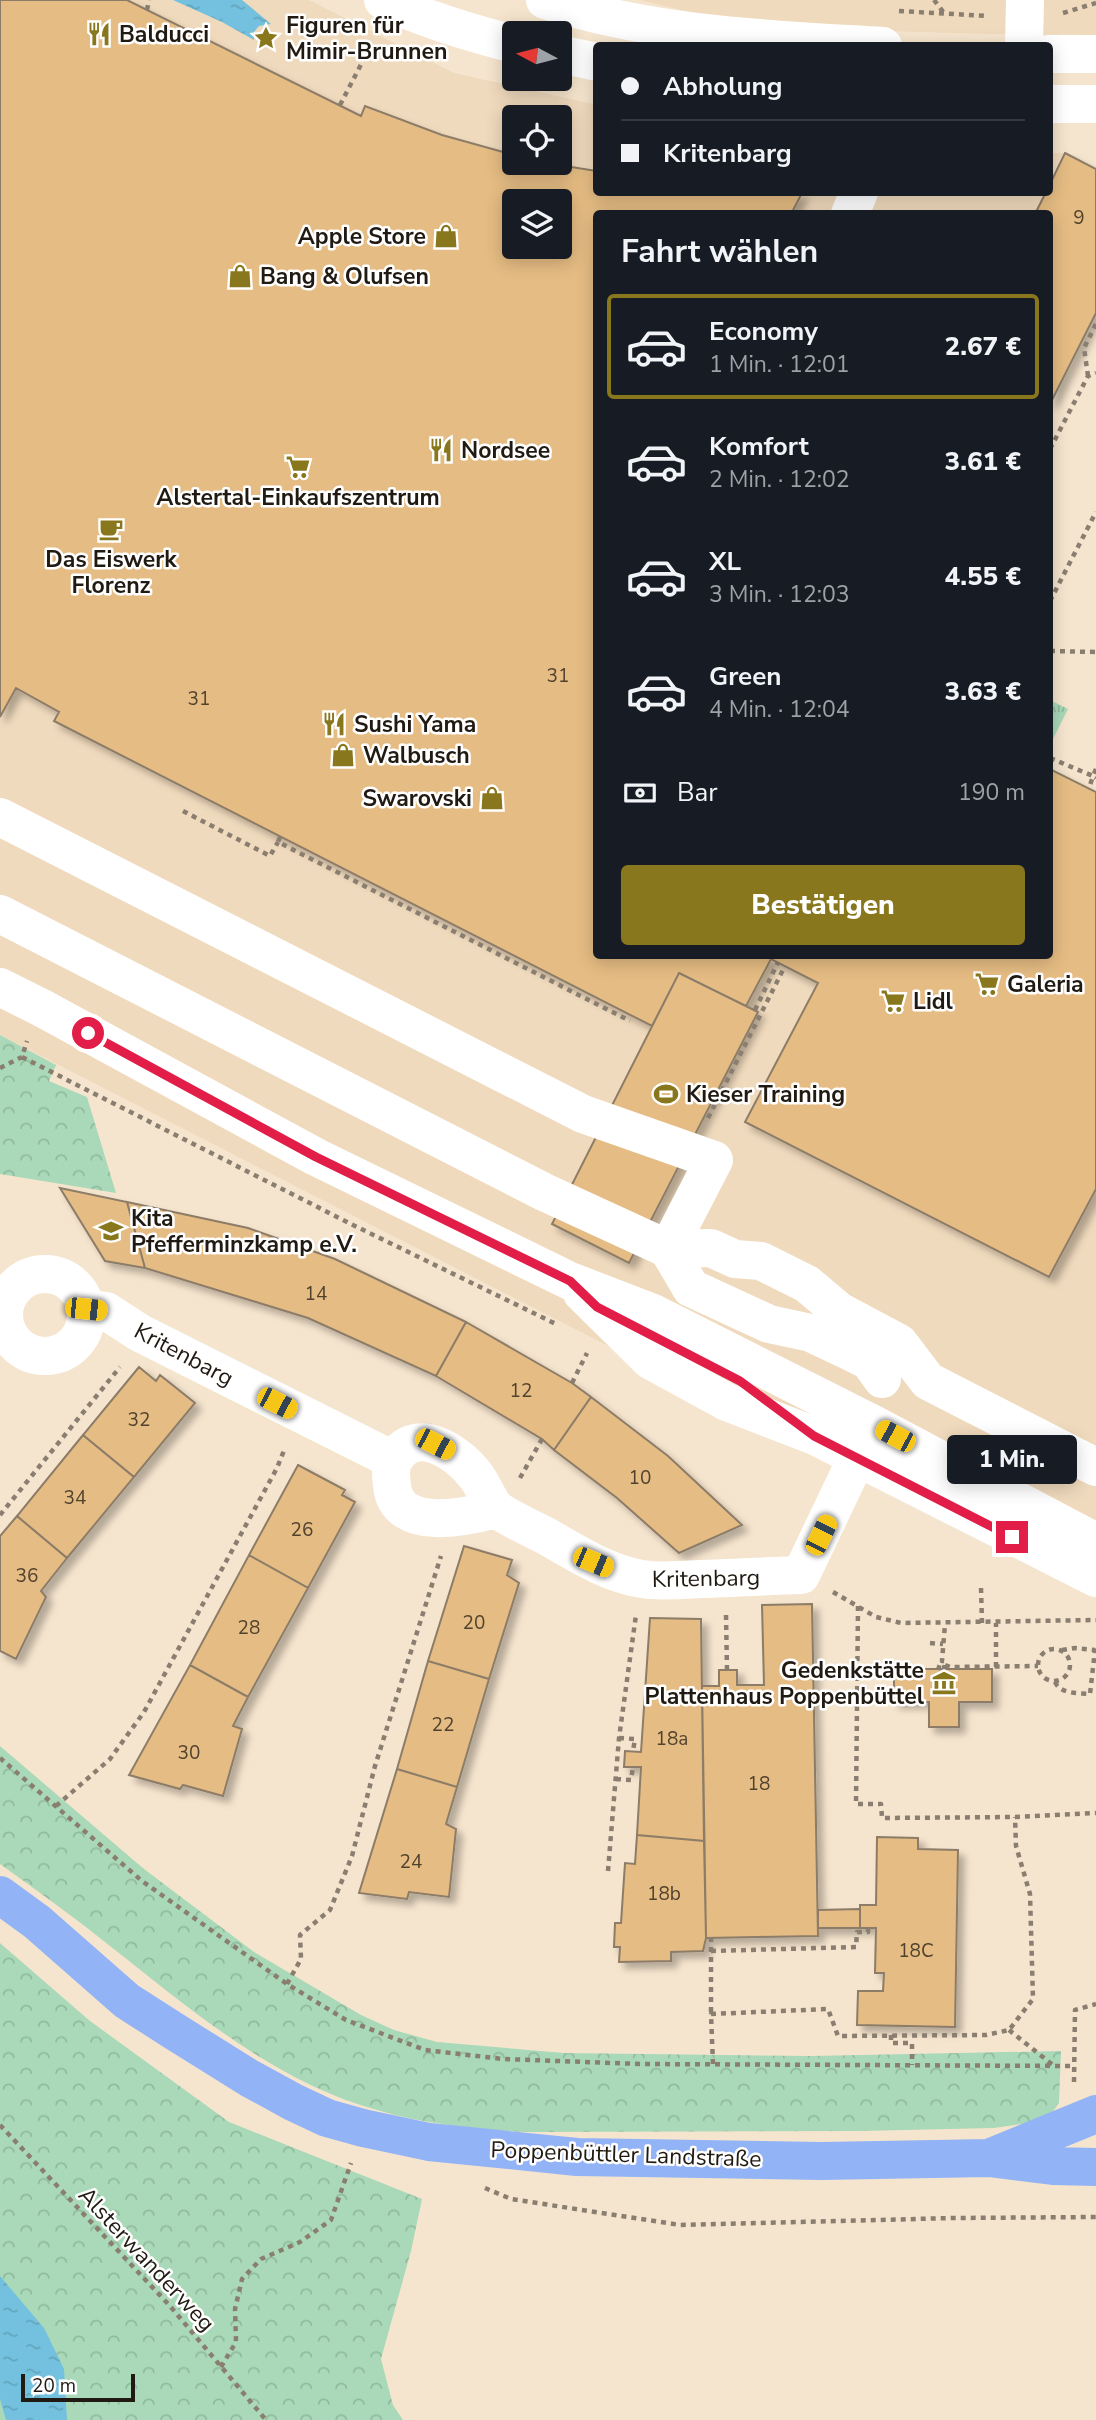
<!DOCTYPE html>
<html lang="de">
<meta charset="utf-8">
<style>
body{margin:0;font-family:"Nunito Sans",sans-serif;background:#242831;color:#f1f3f6;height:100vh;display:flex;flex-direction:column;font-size:26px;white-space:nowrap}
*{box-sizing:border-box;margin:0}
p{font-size:23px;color:#9ea1a6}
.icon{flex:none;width:38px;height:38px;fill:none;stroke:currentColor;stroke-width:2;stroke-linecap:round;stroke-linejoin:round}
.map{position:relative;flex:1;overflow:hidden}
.sheet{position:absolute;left:593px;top:210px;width:460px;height:749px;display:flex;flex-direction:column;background:#171b24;border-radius:7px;box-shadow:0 4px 18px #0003}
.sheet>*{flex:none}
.top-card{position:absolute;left:593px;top:42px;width:460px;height:154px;border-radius:7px;box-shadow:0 4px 18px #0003;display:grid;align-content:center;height:154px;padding:0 28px;background:#171b24}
.needle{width:46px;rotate:277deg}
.controls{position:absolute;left:502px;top:21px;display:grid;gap:14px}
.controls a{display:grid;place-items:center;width:70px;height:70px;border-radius:7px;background:#171b24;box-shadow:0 4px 18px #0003;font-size:35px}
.scale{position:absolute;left:21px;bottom:18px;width:114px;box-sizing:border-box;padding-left:7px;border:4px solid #201a12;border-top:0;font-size:19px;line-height:24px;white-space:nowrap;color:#201a12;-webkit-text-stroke:5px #fff;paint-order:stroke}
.end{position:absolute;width:32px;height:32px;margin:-16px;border:9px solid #e11d48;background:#fff;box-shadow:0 0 0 4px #fff}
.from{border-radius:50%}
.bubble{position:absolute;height:49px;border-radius:7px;background:#171b24;box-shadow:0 4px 18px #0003;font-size:23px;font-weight:800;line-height:49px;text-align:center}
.car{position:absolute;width:21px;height:42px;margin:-21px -10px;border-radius:9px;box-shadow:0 0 5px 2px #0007;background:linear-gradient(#f5c518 24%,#345 0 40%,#f5c518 0 76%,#345 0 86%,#f5c518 0)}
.top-card b{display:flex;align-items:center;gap:24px;height:66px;font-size:26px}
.top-card b+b{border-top:2px solid #363941}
.top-card i{width:18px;height:18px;background:#f1f3f6}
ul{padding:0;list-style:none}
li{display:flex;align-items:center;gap:21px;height:105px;margin:0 14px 10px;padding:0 14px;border:4px solid transparent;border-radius:7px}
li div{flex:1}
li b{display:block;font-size:26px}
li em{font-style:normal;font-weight:800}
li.on{border-color:#88771c}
li>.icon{width:63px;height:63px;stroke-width:1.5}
h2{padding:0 28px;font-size:32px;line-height:84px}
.pay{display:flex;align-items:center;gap:18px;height:77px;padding:0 28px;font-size:26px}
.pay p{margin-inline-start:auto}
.action{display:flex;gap:14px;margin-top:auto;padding:14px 28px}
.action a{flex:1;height:80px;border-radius:7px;background:#88771c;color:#fff;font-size:28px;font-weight:800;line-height:80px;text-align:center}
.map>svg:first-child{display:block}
.built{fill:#f0dabd;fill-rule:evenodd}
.grass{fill:url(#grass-tufts)}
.park{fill:url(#park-crowns)}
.water{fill:url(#water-ripples)}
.building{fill:#e5bc83;stroke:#8c7c68;stroke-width:2;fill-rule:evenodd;filter:url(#shadow)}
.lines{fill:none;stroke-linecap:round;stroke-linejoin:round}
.path{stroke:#897e6f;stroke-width:4.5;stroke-dasharray:5 5;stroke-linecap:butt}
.minor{stroke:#fff;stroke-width:38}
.major{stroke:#92b3f6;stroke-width:38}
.route{stroke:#e11d48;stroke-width:9}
.labels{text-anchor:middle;stroke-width:5;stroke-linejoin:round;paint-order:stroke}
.number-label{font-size:19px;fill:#51422e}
.poi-label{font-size:23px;font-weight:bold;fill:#201a12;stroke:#fff;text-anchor:start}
.street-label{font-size:23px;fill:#201a12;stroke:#fff}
</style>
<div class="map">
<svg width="1096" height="2420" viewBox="0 0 1096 2420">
<defs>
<pattern id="grass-tufts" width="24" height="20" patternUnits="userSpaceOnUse" patternTransform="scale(1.75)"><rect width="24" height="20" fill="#a9d9b8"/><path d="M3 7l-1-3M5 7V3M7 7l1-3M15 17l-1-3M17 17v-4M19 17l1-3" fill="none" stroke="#91ba9d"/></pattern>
<pattern id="park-crowns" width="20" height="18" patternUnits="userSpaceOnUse" patternTransform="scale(1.75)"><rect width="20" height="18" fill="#a9d9b8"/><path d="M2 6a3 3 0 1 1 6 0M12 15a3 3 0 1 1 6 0" fill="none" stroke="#91ba9d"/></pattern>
<pattern id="water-ripples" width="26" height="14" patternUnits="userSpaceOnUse" patternTransform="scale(1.75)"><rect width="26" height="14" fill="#73c1de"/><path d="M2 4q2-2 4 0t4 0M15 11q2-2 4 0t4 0" fill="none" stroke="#63a5bd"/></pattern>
<filter id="shadow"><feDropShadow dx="6" dy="6" stdDeviation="3.5" flood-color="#0004"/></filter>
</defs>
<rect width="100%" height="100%" fill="#f6e5ce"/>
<path class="built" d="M0,0H309L454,73L597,105V192H1050V153H1065L1050,214H597V956H1050V769L1096,792V1588L868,1479L0,1035ZM514,117H560V163H514ZM514,201H560V247H514Z
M640,0H1096V35L990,34L749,27Z"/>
<path class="grass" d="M1050,700L1068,709L1050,745Z"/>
<path class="park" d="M0,1035L56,1065L49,1081L87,1097L116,1193L0,1174Z
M0,1746L144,1869L254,1952L361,2015L394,2030L437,2042L564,2053L811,2056L1061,2051L1059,2103L1047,2120L994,2128L860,2131L524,2132C475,2129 424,2124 377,2110C276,2082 195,2013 115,1950C78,1920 39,1892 0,1864Z
M0,1943L90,2021L229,2122L422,2199L411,2251L381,2359L393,2405L403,2420H0Z"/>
<path class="water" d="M173,0H242L271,24L259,26L254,32V40L222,22Z
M0,2276L44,2328L64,2369L67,2420H6L0,2399Z"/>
<path class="building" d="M0,0H127L361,116L365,106L442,135L514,155V163H546L597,171V192L802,193L791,214H597V956H1050V769L1096,792V1189L1049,1277L745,1122L818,983L771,959L746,1006L679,973L652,1026L54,721L59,712L16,688L0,717ZM514,201H560V247H514Z
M1065,153L1096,169V313L1050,404V214H1035L1046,192H1050V184Z
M679,973L758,1012L629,1263L552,1224Z
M60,1188L127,1202L145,1268L105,1261Z
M127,1202L248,1228L335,1259L466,1322L436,1376L308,1318L145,1268Z
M466,1322L572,1383L591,1397L554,1450L542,1439L436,1376Z
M139,1367L156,1381L160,1375L195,1403L134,1477L83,1435Z
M591,1397L668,1456L742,1525L679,1553L617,1498L554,1450Z
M83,1435L134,1477L67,1558L17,1516Z
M298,1465L345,1490L342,1495L355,1502L308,1588L249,1555Z
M17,1516L67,1558L41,1591L46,1597L16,1659L0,1651V1536Z
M464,1546L512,1560L507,1575L519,1583L489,1679L428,1661Z
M249,1555L308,1588L248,1697L190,1665Z
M812,1604L818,1936L706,1938L702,1686H719V1670H737V1685H764L762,1605Z
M650,1618L701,1619L704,1841L637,1835L641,1767H624L625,1751L641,1752Z
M428,1661L489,1679L457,1787L397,1769Z
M190,1665L248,1697L233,1726L242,1729L223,1796L183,1785L180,1789L129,1775Z
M894,1669H992V1702H959V1727H929V1702H894Z
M397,1769L457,1787L446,1824L456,1829L449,1897L409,1892L407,1899L359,1893Z
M637,1835L704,1841L706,1938L703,1951L671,1952V1961L619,1962L620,1947H614L615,1923H621L625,1863L635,1864Z
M877,1837L918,1838V1849L958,1850L955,2027L857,2025L858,1991H883L884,1973H875L876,1928H860V1905H876Z
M860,1909V1928H818V1910Z"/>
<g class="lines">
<path class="path" d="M934,0L944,13
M147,10L149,0
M899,11L988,16
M1063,13L1096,3
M340,105L368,51
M1088,376L1084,348L1096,324
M1050,449L1088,376L1096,373
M1050,601L1096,512
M1050,651L1096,652
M1050,758L1093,776L1089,788
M1096,769L1093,776L1096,778
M183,811L270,856L278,842
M280,837L278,842L630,1021
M755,1010L778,962
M22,1057L351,1224L558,1325
M0,1068L22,1057L27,1041
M708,1118L785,966
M572,1383L587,1353
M520,1478L542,1439
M0,1515L120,1367
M981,1588L982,1623
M833,1592L876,1617L901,1623L1096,1620
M858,1606L856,1804H881L882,1818L1015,1817L1096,1813
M726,1615L727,1670
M930,1643L943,1644
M1038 1665a16 16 0 1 1 32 0a16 16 0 1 1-32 0Z
M1062,1650L1075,1648L1095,1650L1096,1645
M945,1665L950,1667L1038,1666
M996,1667V1623
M938,1670L941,1661
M944,1670L945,1661H942L945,1624
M1055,1682C1060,1694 1078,1693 1090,1694L1095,1650
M619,1738L635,1739L633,1751
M0,1758L142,1881L287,1984L346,2020L425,2050L503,2059L641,2064L1074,2066
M616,1779L631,1780L633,1767
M56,1806L110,1759L144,1712L277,1468L285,1448
M608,1871L619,1738L636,1615
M711,1937V2014
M711,1951L856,1947L857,1932H868V1928
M287,1984L301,1959L300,1935L330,1910L352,1856L375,1766L441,1556
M1009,2030L1054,2066
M891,2035V2043H912V2065
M713,2064L711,2014L828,2009L838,2036L986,2035L1009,2030L1033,1999L1030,1894L1016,1846L1015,1817
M1074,2082L1075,2010L1096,2004
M0,2125L170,2306L266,2420
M485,2188L511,2199L680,2225L955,2218L1096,2217
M221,2367L236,2342L235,2309L242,2279L261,2259L300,2242L331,2220L351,2163"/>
<path class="minor" d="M383,0C425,19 470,33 514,44
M545,0C658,36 767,39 883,46
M1024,46L1025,0
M560,54L597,62
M1050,54H1096
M1050,104H1096
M850,214L859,192
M0,817L583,1114L714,1160L668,1249
M0,914L544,1192L668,1249L711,1248L735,1259L761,1261L807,1284L839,1311L899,1343L928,1381L1096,1467
M0,987L42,1008L316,1157L570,1281L653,1313L873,1424L1096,1542
M668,1249L691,1288L769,1324L811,1333L847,1350L869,1361L882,1379
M4 1315a41 41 0 1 1 82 0a41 41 0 1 1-82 0Z
M582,1293L650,1360L727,1402L815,1436L1096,1578
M86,1309L106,1311L140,1333L393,1460
M496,1509C467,1517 397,1533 392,1486C391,1477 390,1467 394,1460C415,1423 458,1452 476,1476C484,1486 489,1504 499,1511C514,1521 531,1528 546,1536C576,1553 608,1574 642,1579C661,1582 681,1580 701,1579C734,1578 768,1576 801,1575L873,1424"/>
<path class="major" d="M0,1895L37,1922L127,2001L177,2033L249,2078L293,2102L327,2118L363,2128L429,2142L577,2157L822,2161L989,2158L1053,2166L1096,2167
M991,2157L1096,2114"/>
</g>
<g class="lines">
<path class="route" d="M88,1033L316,1157L570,1281L597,1307L740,1381L814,1436L1012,1537"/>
</g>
<defs>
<g id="restaurant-bare" transform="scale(1.89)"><path d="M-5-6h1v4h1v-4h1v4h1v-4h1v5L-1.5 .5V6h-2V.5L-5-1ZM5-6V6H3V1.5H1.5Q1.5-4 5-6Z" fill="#88771c" stroke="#fff" stroke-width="2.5" paint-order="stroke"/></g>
<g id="sight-bare" transform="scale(1.89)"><path d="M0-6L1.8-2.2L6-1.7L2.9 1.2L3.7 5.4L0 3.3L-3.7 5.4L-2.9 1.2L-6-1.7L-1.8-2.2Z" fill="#88771c" stroke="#fff" stroke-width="2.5" paint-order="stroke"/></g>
<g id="shop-bare" transform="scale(1.89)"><path d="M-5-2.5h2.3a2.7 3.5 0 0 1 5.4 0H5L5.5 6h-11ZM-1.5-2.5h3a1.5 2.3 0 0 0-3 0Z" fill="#88771c" stroke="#fff" stroke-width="2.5" paint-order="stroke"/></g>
<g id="supermarket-bare" transform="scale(1.89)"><path d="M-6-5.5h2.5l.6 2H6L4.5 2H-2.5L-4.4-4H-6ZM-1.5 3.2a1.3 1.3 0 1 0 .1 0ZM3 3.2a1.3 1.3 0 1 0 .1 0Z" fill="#88771c" stroke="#fff" stroke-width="2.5" paint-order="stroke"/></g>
<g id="cafe-bare" transform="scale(1.89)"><path d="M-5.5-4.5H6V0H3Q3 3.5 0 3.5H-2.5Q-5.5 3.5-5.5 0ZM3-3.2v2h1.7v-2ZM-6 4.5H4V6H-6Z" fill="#88771c" stroke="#fff" stroke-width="2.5" paint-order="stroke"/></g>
<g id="stadium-bare" transform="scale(1.89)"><path d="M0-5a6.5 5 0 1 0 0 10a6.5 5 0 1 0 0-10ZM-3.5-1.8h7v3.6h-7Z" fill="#88771c" stroke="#fff" stroke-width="2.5" paint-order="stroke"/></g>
<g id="school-bare" transform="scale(1.89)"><path d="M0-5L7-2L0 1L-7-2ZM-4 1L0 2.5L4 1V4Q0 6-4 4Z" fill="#88771c" stroke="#fff" stroke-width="2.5" paint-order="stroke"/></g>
<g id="museum-bare" transform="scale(1.89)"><path d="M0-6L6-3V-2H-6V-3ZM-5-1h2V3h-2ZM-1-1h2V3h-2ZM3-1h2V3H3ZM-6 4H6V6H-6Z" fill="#88771c" stroke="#fff" stroke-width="2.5" paint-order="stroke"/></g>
</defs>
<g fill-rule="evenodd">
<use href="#restaurant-bare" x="99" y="34"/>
<use href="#sight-bare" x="266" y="38"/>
<use href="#shop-bare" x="446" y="236"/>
<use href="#shop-bare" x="240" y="276"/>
<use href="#restaurant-bare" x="441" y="450"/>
<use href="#supermarket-bare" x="298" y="467"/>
<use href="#cafe-bare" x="111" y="529"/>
<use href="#restaurant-bare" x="334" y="724"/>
<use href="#shop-bare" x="343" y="755"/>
<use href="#shop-bare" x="492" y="798"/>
<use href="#supermarket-bare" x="987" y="984"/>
<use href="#supermarket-bare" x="893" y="1001"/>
<use href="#stadium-bare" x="666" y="1094"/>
<use href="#school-bare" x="111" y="1231"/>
<use href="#museum-bare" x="944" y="1683"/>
</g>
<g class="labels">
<g class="number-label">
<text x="1079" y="224">9</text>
<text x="558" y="682">31</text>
<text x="199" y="705">31</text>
<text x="316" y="1300">14</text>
<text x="521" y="1397">12</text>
<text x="139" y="1426">32</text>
<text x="640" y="1484">10</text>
<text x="75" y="1504">34</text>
<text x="302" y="1536">26</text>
<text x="27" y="1582">36</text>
<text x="474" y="1629">20</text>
<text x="249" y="1634">28</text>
<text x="443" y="1731">22</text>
<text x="672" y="1745">18a</text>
<text x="189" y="1759">30</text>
<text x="759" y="1790">18</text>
<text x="411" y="1868">24</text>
<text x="664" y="1900">18b</text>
<text x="916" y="1957">18C</text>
</g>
<g class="poi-label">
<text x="286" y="33">Figuren für<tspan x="286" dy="26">Mimir-Brunnen</tspan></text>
<text x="119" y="42">Balducci</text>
<text x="426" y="244" text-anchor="end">Apple Store</text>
<text x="260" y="284">Bang &amp; Olufsen</text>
<text x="461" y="458">Nordsee</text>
<text x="298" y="505" text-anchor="middle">Alstertal-Einkaufszentrum</text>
<text x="111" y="567" text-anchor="middle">Das Eiswerk<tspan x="111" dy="26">Florenz</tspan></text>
<text x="354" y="732">Sushi Yama</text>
<text x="363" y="763">Walbusch</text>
<text x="472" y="806" text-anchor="end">Swarovski</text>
<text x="1007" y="992">Galeria</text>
<text x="913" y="1009">Lidl</text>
<text x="686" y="1102">Kieser Training</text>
<text x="131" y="1226">Kita<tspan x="131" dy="26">Pfefferminzkamp e.V.</tspan></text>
<text x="924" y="1678" text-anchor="end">Gedenkstätte<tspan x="924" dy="26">Plattenhaus Poppenbüttel</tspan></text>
</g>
<g class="street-label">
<text transform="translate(184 1354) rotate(28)" y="8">Kritenbarg</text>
<text transform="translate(706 1578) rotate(-1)" y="8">Kritenbarg</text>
<text transform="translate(626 2154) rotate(2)" y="8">Poppenbüttler Landstraße</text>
<text transform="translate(147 2259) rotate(47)" y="8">Alsterwanderweg</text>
</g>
</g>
</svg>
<div class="controls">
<a><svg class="needle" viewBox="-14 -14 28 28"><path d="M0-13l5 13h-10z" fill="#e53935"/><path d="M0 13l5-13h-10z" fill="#9ea1a6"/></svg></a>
<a><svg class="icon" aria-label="locate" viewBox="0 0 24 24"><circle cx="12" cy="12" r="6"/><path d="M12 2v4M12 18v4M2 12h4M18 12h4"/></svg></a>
<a><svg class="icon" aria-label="layers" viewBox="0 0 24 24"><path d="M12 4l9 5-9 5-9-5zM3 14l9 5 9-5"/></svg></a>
</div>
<div class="scale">20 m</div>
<i class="end from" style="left:88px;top:1033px"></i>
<i class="end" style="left:1012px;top:1537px"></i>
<div class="bubble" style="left:947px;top:1435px;width:130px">1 Min.</div>
<i class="car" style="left:86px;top:1309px;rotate:96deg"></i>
<i class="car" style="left:277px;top:1403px;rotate:117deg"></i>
<i class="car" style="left:895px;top:1436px;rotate:298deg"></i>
<i class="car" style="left:435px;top:1444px;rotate:117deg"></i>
<i class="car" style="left:821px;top:1535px;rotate:26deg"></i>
<i class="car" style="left:593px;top:1562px;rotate:113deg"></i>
<div class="top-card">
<b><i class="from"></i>Abholung</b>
<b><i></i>Kritenbarg</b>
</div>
<section class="sheet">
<h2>Fahrt wählen</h2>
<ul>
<li class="on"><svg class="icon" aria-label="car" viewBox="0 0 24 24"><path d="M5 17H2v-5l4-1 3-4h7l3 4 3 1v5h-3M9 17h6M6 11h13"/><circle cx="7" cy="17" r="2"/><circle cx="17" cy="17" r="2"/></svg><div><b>Economy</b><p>1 Min. · 12:01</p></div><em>2.67 €</em></li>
<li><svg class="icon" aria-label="car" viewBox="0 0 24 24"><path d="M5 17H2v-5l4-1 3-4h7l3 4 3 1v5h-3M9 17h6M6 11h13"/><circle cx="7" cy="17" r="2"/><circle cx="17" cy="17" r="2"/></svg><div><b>Komfort</b><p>2 Min. · 12:02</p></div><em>3.61 €</em></li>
<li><svg class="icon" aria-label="car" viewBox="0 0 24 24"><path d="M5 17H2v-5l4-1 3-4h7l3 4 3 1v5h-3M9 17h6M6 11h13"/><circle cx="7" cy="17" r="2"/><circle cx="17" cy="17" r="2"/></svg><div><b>XL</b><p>3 Min. · 12:03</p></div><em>4.55 €</em></li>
<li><svg class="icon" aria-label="car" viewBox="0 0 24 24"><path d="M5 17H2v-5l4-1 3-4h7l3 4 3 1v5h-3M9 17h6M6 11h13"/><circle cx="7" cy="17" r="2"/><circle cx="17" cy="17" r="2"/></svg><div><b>Green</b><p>4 Min. · 12:04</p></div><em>3.63 €</em></li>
</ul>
<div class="pay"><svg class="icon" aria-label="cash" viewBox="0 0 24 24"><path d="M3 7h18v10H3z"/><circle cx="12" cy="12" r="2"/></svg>Bar<p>190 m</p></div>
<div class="action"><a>Bestätigen</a></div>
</section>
</div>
